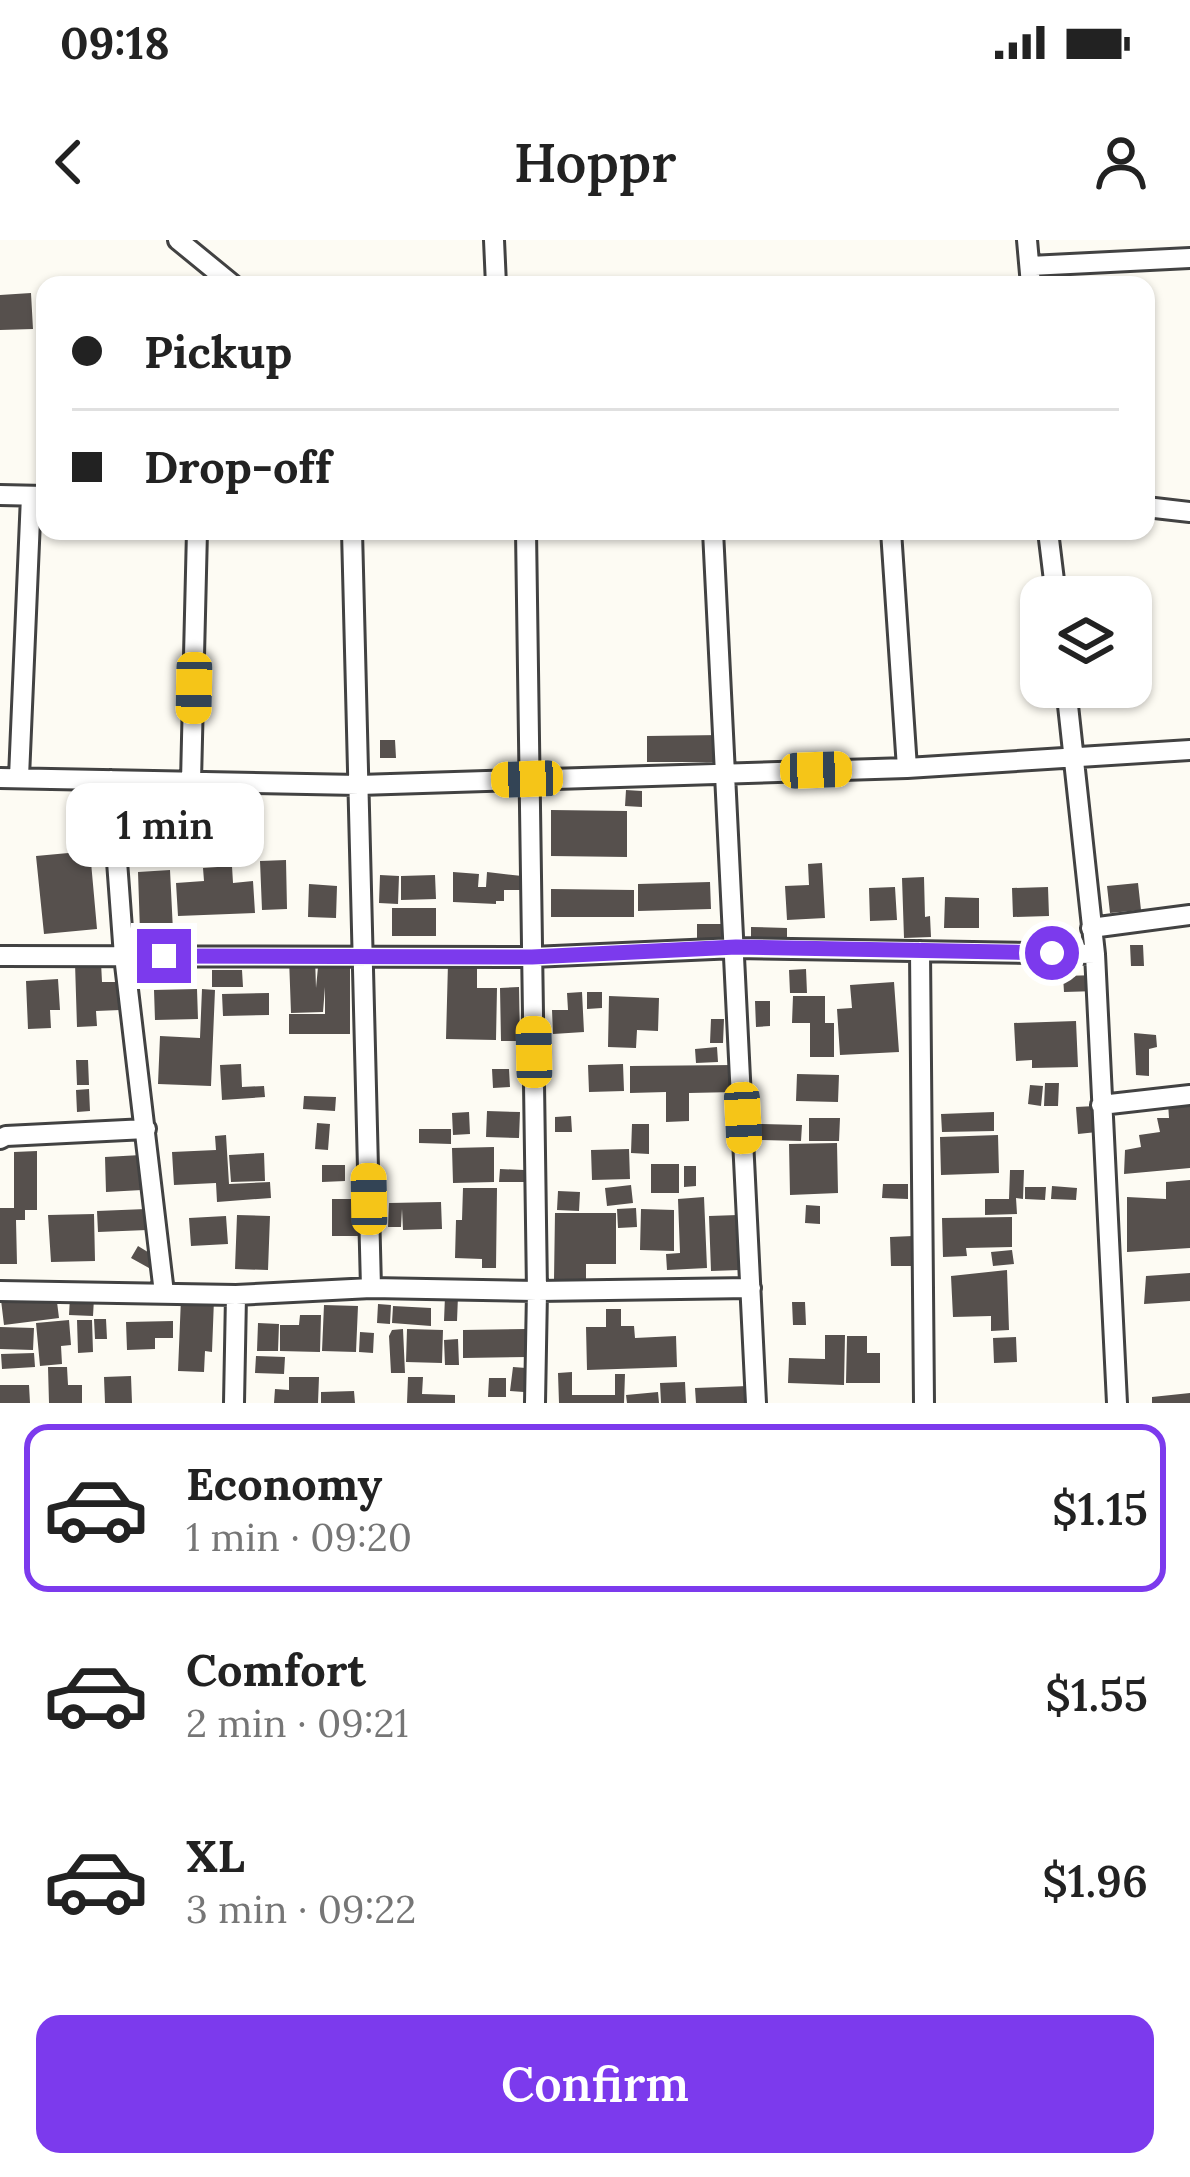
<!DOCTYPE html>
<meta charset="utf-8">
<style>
body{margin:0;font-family:Lora,serif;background:#f2f2f2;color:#222;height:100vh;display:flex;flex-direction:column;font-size:45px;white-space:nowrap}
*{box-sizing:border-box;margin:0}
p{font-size:39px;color:#767676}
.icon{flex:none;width:66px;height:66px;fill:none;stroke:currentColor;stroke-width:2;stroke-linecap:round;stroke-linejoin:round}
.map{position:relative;height:1163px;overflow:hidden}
.details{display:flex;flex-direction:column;background:#fff;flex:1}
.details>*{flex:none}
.guide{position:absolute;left:36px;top:36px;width:1119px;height:264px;border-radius:24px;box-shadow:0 3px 9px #0004;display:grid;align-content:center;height:264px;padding:0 36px;background:#fff}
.fabs{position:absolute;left:1020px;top:336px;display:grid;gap:24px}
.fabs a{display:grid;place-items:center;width:132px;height:132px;border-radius:24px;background:#fff;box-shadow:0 3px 9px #0004;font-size:60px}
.end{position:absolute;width:54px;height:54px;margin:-27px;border:15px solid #7c3aed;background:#fff;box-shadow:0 0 0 6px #fff}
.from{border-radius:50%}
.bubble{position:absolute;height:84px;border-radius:24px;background:#fff;box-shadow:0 3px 9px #0004;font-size:39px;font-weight:600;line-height:84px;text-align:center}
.car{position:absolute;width:36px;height:72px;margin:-36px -18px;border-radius:15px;box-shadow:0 0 9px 3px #0007;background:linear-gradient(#f5c518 24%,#345 0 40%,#f5c518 0 76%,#345 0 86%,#f5c518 0)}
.guide b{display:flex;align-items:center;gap:42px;height:114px;font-size:45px}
.guide b+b{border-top:3px solid #e0e0e0}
.guide i{width:30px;height:30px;background:#222}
ul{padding:21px 0 0;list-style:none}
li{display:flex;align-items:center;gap:36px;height:168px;margin:0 24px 18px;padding:0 12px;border:6px solid transparent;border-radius:24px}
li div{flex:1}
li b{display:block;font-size:45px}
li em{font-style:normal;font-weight:600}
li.selected{border-color:#7c3aed}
li>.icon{width:108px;height:108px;stroke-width:1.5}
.primary-button{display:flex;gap:24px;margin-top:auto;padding:24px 36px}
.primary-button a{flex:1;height:138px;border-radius:24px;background:#7c3aed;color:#fff;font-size:48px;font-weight:600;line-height:138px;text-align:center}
.status{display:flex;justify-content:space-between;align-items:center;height:84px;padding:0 60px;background:#fff;direction:ltr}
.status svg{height:33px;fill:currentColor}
header{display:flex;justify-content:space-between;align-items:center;height:156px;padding:0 36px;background:#fff;font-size:54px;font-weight:600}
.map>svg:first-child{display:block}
.building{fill:#56504d}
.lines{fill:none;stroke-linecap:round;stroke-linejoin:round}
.minor-casing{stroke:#424242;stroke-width:24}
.minor{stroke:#fff;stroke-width:18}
.route{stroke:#7c3aed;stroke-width:15}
</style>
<div class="status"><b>09:18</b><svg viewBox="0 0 49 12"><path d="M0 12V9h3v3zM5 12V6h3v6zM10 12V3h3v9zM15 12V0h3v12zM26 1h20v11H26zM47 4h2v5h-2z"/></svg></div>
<header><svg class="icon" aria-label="back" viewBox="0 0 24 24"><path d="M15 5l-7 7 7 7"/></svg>Hoppr<svg class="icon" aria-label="person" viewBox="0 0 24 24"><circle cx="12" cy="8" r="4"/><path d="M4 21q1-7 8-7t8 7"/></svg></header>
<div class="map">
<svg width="1190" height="1163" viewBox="0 0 1190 1163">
<rect width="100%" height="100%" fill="#fdfbf3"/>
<path class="building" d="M31,53L33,89L0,90V55Z
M721,495V522H647V496Z
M380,500H395L396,518H380Z
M626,550L642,551V567L625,566Z
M551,570L627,571V617L551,616Z
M90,611L97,689L44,694L36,616Z
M286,620L287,669L262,670L260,621Z
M822,623L825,678L787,680L785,646L809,645L808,624Z
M232,626L233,643L253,641L255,673L178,676L176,643L204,641L203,628Z
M170,630L173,691L140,692L138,632Z
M453,632L479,634L478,647H486L487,632L522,636V650H504V661H496V664L453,662Z
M380,635L399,636L398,664L379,663Z
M435,635L436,659L401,660V636Z
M924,637L925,677L930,676L931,697L904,698L902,638Z
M710,642L711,669L638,671V644Z
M1138,643L1141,670L1110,673L1107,646Z
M309,644L337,646L336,678L308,677Z
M895,647L897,680L870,681L869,648Z
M1048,647L1049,676L1013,677L1012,648Z
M551,649L634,650V677H551Z
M945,657L979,658V688H944Z
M392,668H436V696H392Z
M697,684H725V698L697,699Z
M751,687L787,688V702L751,701Z
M1130,705H1143L1144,726H1131Z
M315,717L316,748L318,727H350V794H289V774H325V747L323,772L291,773L289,718Z
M101,722L102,742H119L120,770L96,771L97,786L77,787L75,723Z
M448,723H477V748H497L496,800L446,799Z
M806,729L807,753H790L789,730Z
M212,730H242L243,747H212Z
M1098,735V751L1064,752L1063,736Z
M58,739L60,770H50L51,788L28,789L26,741Z
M894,742L899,812L840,815L837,769L852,768L850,745Z
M519,747L520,801H501L500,748Z
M197,749L198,779L155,780L154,750Z
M202,749L215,750L211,846L158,844L160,796L200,798Z
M582,752L584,792L553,794L552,770H568L567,753Z
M587,752H602V768L587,769Z
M269,753V775L223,776L222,754Z
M609,756L659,758L658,791L637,790L636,808L608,807Z
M793,756H825V783H834V817H810V783H792Z
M755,761H770V786L756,787Z
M711,779H724L723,803H710Z
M1076,781L1078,827L1032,828V820L1016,821L1014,783Z
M1134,793L1156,795L1157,807L1149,809V836L1136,835Z
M717,807L718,822L696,823L695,809Z
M76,820H88L89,845H77Z
M241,824L242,847L264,846L265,857L222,860L220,825Z
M623,824L624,851L589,852L588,825Z
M734,825L735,852L689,853V881L666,882V852L630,853V826Z
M492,829H509L510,847L493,848Z
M797,834L839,835L838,862L796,861Z
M1045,843H1059L1058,866H1044Z
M1030,845L1043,846L1041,866L1028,864Z
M89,849L90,871L77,872L76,850Z
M304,856L336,857L335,871L303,869Z
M1190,862V928L1124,934L1125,910L1141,907L1139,895L1160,892L1157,878H1169L1168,863Z
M1095,866L1097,892L1078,894L1076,867Z
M487,871L520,872L519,898L486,897Z
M469,872L470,894L453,895L452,873Z
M994,872V891L942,892L941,874Z
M571,876L572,892H555V877Z
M809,878H840L839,901H809Z
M317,883L330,884L328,910L315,909Z
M632,884H649V914L631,913Z
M760,884L802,885L801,901L759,900Z
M419,889H451V904L419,903Z
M226,895L229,944L270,942L271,958L217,962L216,943L174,945L172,912L216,910L215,896Z
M998,895L999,933L941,935L940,897Z
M837,903L838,953L790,955L789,904Z
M494,907V942L453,943L452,908Z
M629,909L630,939L592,940L591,910Z
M37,911V970H25V980H16L17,1024H0V968H14V912Z
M264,913L265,941L231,942L229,915Z
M141,915L142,950L106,952L105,917Z
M651,924H679V953H651Z
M322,925H345V941L322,942Z
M684,926H696V946L684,947Z
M500,929L524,930V942H499Z
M1010,930H1024L1023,959L1016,958L1017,974L985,975V959H1009Z
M1190,940V1008L1127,1012V957L1166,959V942Z
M883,944H908V959L882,958Z
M631,945L633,963L607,966L605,948Z
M1052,946L1077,948L1076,960L1051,959Z
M1025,947H1046L1045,960L1025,959Z
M463,948H497L496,1028H482V1019L455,1018L456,980H462Z
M558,951L580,952L579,971L557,970Z
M704,957L707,1028L667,1030L666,1014L680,1013L678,959Z
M332,959H359L358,996H332Z
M441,962L442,989L403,990L402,969L401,987H388L389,963Z
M806,965L820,966V984L805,983Z
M636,968L637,987L618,988L617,969Z
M146,969L147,990L98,992L97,971Z
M641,969L674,970V1011L640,1010Z
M555,973H616V1024H586V1040H554Z
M94,974L95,1021L51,1022L48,975Z
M237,975L270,976L268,1030L235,1029Z
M738,975L740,1030L711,1031L709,976Z
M226,976L228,1004L191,1006L189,978Z
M1012,977V1007L966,1008L967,1016L943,1017L942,978Z
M913,996L914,1026H891L890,997Z
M138,1006L156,1017L149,1028L131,1018Z
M1012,1010L1014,1024L993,1026L991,1012Z
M1007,1030L1009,1090L991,1091V1076L953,1077L951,1036Z
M1190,1033V1061L1144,1064L1146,1036Z
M56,1054L59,1078L4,1085L1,1060Z
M445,1056H458L457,1081H444Z
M70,1057L94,1058L93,1076L69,1075Z
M181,1058L214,1059L212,1112L205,1111L204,1132L178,1131Z
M792,1062H805L806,1085H793Z
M378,1064L391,1065L390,1084L377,1083Z
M324,1065L358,1066L356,1112L322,1111Z
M393,1066L431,1068V1086L392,1083Z
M606,1069H621V1086H634L635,1098L676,1096L677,1127L587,1130L586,1087H606Z
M300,1075H321L320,1112L280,1111V1085H299Z
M94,1079H106L107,1099H95Z
M69,1080L71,1105L61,1106L62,1124L40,1126L36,1083Z
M77,1080H92L93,1112L78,1113Z
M173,1081V1098H155V1109L127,1110L126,1082Z
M258,1083L279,1084L278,1111H257Z
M0,1087L34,1088L33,1110L0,1109Z
M403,1089L405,1133H391L389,1096L392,1090Z
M407,1089L443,1090L442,1123L406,1122Z
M527,1089V1117L463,1118V1090Z
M360,1092L374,1093L373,1113L359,1112Z
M825,1095H845L844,1145L788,1143L789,1118L825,1119Z
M847,1096H867V1113H880V1143H846Z
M1016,1097L1017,1122L994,1123L993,1098Z
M458,1099L459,1125H445L444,1100Z
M34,1113L35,1127L2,1129L1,1114Z
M256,1116L285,1117L284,1134L255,1133Z
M48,1127H67L68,1145H82V1163H49Z
M513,1127L526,1128L524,1152L510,1151Z
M572,1132V1155H615V1134H625L624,1163H559L558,1133Z
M131,1136L132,1163H105L104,1137Z
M289,1137H319L318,1163H274L275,1149L289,1150Z
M408,1137H423L422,1154L455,1155V1163H407Z
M489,1138H506V1157H488Z
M685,1142L686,1163H661L660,1143Z
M0,1145H29L30,1163H0Z
M748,1146V1163H696L695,1148Z
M354,1151L355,1163H321V1152Z
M658,1152L659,1163H627L626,1155Z
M1190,1153V1163H1152V1157Z"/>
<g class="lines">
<g class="minor-casing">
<path id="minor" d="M178,0L233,45
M494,0L496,45
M1027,0L1031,45
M1030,26L1190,18
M0,255L45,256
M1146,267L1190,272
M352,291L371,1048
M526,291L537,1051L535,1163
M713,291L756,1163
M891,291L907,528
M1048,291L1056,357
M1066,447L1095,714L1117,1163
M19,537L31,256
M0,538L359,545L907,528L1190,510
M111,540L124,716L164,1053
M191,541L197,291
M1091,688L1190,675
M920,711L924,1163
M0,716L532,717L736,708L1095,714
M1101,865L1190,855
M0,899L6,896L146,889
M0,1051L236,1055L371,1048L537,1051L751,1048
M234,1163L236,1055"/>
</g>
<use href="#minor" class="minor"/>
</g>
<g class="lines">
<path class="route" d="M164,716L532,717L736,707L1052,713"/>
</g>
</svg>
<div class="fabs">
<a><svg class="icon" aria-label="layers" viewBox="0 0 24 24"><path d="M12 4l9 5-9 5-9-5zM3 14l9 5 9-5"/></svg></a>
</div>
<i class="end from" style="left:1052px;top:713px"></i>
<i class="end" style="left:164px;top:716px"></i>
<div class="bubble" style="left:66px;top:543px;width:198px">1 min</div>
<i class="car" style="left:194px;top:448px;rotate:181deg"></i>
<i class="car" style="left:816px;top:530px;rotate:88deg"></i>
<i class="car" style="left:527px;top:539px;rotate:268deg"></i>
<i class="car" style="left:534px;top:812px;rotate:359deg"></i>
<i class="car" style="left:743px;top:878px;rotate:177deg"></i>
<i class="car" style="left:369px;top:959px;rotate:359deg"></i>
<div class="guide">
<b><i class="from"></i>Pickup</b>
<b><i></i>Drop-off</b>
</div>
</div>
<section class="details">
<ul>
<li class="selected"><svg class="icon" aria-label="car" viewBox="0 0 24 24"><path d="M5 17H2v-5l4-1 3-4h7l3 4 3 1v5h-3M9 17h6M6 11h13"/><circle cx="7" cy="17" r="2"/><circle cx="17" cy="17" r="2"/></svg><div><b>Economy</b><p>1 min · 09:20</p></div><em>$1.15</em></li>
<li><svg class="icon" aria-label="car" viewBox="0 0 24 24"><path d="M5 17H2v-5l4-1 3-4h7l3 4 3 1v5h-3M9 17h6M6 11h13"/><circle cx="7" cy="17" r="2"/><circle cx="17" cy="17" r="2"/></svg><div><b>Comfort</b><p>2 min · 09:21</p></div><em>$1.55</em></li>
<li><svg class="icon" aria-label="car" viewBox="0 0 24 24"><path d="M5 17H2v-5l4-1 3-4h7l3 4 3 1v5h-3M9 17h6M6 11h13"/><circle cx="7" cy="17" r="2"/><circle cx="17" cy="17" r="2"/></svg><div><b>XL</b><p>3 min · 09:22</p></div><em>$1.96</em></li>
</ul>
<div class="primary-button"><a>Confirm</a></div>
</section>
